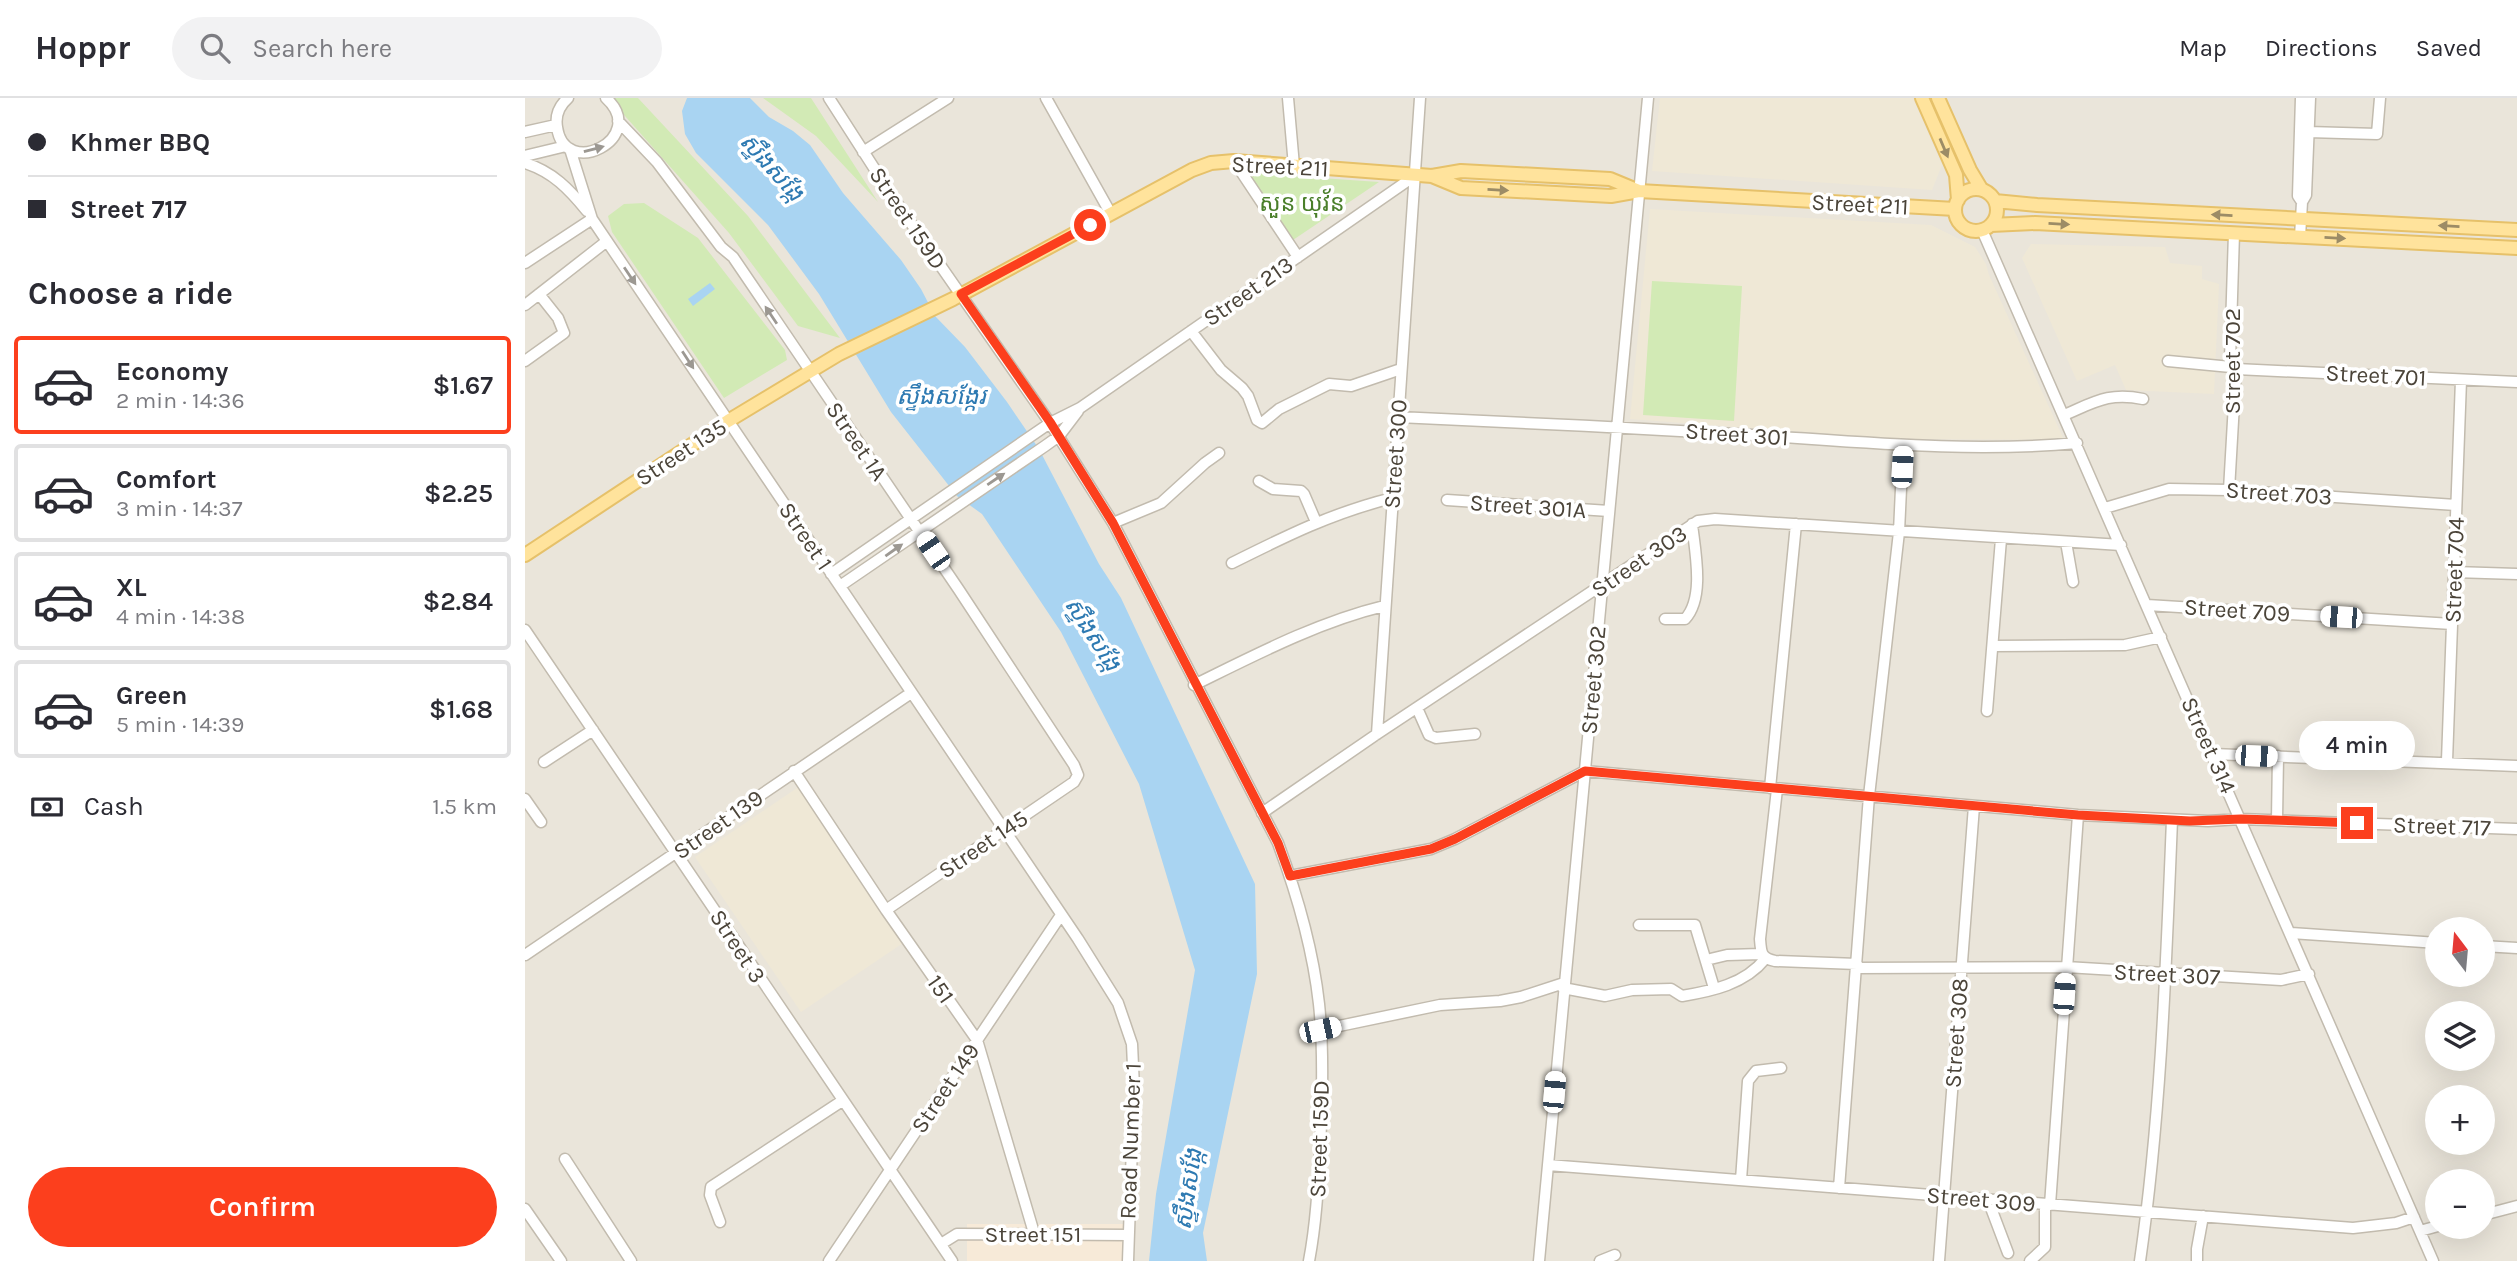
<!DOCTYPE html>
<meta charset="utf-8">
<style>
body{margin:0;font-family:Karla,"Noto Sans Khmer",sans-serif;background:#f2f2f3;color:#2b2b33;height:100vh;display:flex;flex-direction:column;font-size:26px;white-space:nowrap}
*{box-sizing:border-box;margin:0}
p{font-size:23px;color:#7c7c81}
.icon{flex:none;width:38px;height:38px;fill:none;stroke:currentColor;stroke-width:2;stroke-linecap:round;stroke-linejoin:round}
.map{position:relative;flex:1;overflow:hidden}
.details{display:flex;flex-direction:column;background:#fff;width:525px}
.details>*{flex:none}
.top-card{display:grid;align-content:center;height:154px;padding:0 28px;background:#fff}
.needle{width:46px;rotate:344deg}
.controls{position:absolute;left:1900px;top:819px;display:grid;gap:14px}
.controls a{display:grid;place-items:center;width:70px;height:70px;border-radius:50%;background:#fff;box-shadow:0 7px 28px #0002;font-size:35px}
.end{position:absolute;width:32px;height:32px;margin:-16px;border:9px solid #fc3f1d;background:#fff;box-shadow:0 0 0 4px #fff}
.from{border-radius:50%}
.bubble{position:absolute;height:49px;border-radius:24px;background:#fff;box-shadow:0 7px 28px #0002;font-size:23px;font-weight:600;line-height:49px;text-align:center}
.car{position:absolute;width:21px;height:42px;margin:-21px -10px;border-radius:9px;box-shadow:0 0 5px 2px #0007;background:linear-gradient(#fff 24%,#345 0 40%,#fff 0 76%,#345 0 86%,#fff 0)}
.top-card b{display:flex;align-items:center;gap:24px;height:66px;font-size:26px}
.top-card b+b{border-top:2px solid #e1e1e2}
.top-card i{width:18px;height:18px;background:#2b2b33}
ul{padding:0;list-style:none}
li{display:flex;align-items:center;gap:21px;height:98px;margin:0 14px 10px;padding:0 14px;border:4px solid #e1e1e2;border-radius:7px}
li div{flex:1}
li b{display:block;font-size:26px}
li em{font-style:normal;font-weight:600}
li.current{border-color:#fc3f1d}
li>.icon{width:63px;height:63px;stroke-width:1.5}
h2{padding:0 28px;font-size:32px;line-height:84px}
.pay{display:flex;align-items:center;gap:18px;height:77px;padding:0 28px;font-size:26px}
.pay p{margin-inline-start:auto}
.cta{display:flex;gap:14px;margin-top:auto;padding:14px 28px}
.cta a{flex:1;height:80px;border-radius:42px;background:#fc3f1d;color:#fff;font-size:28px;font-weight:600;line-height:80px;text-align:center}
header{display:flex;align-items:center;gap:42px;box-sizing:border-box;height:98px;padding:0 35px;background:#fff;border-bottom:2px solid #e1e1e2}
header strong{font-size:33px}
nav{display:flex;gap:38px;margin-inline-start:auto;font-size:24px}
.search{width:490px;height:63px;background:#f2f2f3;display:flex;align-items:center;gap:18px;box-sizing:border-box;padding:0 24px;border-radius:38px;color:#7c7c81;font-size:26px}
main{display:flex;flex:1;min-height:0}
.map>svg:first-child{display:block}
.residential{fill:#eae5da;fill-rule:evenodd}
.commercial{fill:#f7ead8}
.education{fill:#efe8d6}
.green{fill:#d2eab5}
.water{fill:#a9d4f2}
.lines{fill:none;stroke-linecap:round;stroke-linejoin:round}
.minor-casing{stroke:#c2bbae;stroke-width:13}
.major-casing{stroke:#e6c16a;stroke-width:16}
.minor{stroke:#fff;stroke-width:10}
.major{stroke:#ffe39c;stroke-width:12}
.oneway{fill:#9c8c66}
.oneway2{fill:#9c9892}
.route{stroke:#fc3f1d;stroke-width:9}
.labels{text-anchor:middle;stroke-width:7;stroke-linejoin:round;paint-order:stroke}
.street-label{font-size:23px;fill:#4b4439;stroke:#fff}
.park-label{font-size:23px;fill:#4a7f2a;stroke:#fff}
.water-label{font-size:24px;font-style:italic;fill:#2e7ab2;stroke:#fff}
</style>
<header>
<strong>Hoppr</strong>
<div class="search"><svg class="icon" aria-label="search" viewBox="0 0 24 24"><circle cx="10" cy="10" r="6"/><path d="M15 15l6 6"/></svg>Search here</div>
<nav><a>Map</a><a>Directions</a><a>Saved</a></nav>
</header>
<main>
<section class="details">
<div class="top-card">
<b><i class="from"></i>Khmer BBQ</b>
<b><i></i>Street 717</b>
</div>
<h2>Choose a ride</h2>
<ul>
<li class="current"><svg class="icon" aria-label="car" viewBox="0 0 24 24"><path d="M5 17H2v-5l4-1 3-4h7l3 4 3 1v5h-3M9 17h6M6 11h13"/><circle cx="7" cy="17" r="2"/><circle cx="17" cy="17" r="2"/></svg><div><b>Economy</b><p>2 min · 14:36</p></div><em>$1.67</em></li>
<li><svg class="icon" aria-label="car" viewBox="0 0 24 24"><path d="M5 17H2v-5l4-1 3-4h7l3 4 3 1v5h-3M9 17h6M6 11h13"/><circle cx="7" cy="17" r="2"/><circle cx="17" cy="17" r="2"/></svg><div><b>Comfort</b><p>3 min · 14:37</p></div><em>$2.25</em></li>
<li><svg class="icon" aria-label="car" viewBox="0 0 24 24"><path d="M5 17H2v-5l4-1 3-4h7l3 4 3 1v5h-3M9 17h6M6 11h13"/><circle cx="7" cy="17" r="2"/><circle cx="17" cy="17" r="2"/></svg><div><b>XL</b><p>4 min · 14:38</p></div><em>$2.84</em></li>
<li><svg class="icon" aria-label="car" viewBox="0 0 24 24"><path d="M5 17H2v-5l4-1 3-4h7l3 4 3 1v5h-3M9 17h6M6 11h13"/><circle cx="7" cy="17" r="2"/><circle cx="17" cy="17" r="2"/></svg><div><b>Green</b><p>5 min · 14:39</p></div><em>$1.68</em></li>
</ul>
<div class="pay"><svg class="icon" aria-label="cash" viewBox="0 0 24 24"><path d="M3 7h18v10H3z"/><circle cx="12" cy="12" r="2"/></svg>Cash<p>1.5 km</p></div>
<div class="cta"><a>Confirm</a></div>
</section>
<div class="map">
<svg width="1992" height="1163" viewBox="0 0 1992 1163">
<rect width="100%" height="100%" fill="#f6f3ec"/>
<path class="residential" d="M0,0H1992V1163H0ZM1913,831H1958V877H1913ZM1913,915H1958V961H1913ZM1913,999H1958V1045H1913ZM1913,1083H1958V1129H1913Z"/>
<path class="commercial" d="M442,1126H603V1163H442Z"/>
<path class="education" d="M1135,0H1388L1417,67L1407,92L1127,73Z
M1125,111L1406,127L1450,149L1461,166L1464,177L1539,342L1373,341L1105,321Z
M1506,146L1640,149L1645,165L1677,168V181L1694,186L1689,296L1601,292L1590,267L1552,283L1497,160Z
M275,688L381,843L276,914L170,759Z"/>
<path class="green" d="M84,0H113L223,118L315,240L273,228L204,135Z
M238,0H286L353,104L291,38Z
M724,75L854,84L768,142Z
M119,105L173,140L260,252L262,262L199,300L87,134L83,118L99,106Z
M1127,183L1217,188L1209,323L1118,317Z"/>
<path class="water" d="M162,0H225L244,19L268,33L285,47L318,95L376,162L396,191L410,218L440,249L482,304L514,351L574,466L596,500L730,786L732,876L678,1135L682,1163H624L631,1096L670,872L614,686L536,534L457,416L432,398L366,314L294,196L243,127L171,55L160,36L157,13Z
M185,185L190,191L168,208L163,201Z"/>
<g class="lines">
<g class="minor-casing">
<path id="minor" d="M43,0C35,7 30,17 32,29C39,83 125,40 81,0
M304,0L367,98L525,325L588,425L753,745C772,796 788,852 794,906C799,954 797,1003 795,1051C793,1089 791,1126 784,1163
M521,0L586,116
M763,0L769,68
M1776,0L1773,98L1777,104
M93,23L132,64L196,149L208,159L434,492L549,667L553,677L549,684L361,812
M0,34L31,27
M1783,34L1852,36L1855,0
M45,51L67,121L553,841L593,905L607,946L609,990L603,1163
M338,54L423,0
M0,58L41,48
M709,63L773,159
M0,65C28,74 44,91 62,113
M1457,132L1908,1163
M1775,139L1777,104L1781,97L1785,0
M0,165L67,121
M0,207L82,143
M666,233L696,272L717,290L723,298L732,322L737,325L754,311L804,286L826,288L876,271
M0,263L39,235L33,220L14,196
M1643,263L1706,269
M1711,271L1992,284
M1539,317C1570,304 1584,294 1618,301
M873,319C991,324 1110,330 1228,337C1336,344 1444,355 1552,345
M734,383L748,391L776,393L779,396L791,424
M1704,392L1711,271L1706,269L1705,262L1709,135
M922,402L1084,413
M1580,410L1644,391L1704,392L1931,407
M588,425L636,405L680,365L694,355
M1541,444L1548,484
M707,465C761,438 807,415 867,400
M1929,474L1992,476
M306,476L525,325L555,310L891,77
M315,488L520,348L534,338L553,313
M1622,507L1927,526
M1140,521H1160C1180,500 1170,453 1167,426
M0,532L427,1163
M1468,548L1600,547L1636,539
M669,587C730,557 793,524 859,508
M892,610L904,637L911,640L950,636
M1462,613L1476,441
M852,636L895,0
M1688,656L1992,668
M1922,663L1936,282
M19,664L68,632
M269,673L361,812L452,942L509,1135
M1245,690L1271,426
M1252,691L1235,841C1236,855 1236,860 1250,863L1332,866
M0,701L16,724
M737,715L852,636L1173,423L1190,421L1596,447
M1752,722L1753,658
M765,778L906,751L930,741L1060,673L1553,717L1683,723L1716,721L1992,731
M1114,827H1170L1189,890
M1766,835L1913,845
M1958,848L1992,850
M0,857L386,595
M1181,862L1202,857L1236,856
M1331,870L1541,869L1756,882L1784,876
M1038,890L1080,898L1107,892L1146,891L1157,898C1187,893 1220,886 1240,861
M795,932L915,907L975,903L996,899L1039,885
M40,1061L106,1163
M1023,1067L1828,1130L1871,1125L1889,1119
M1216,1082L1223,983L1231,973L1256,970
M1314,1090L1344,698L1374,434L1378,347
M1463,1102L1483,1155
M1525,1107L1553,717
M0,1111L36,1163
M1958,1117L1992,1108
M195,1124L185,1097L186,1089L317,1003
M1895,1133L1913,1128
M416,1146L432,1136L603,1137
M304,1163L536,817
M1014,1163L1123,0
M1075,1163L1090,1157
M1414,1163L1449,708
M1505,1163L1520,1149V1106
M1615,1163C1636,1017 1641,869 1647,722
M1672,1163V1151L1678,1118"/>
</g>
<g class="major-casing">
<path id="major" d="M1397,0L1431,77L1433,102
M1413,0L1445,72L1457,92
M907,78L936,90L1086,98L1114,93L1430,111
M1430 112a21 21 0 1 1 42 0a21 21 0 1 1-42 0Z
M1470,103L1512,107L1992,132
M1466,127L1510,125L1992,150
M0,457L203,323L314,256L428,201L667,72L686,65L709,63L907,78L936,73L1085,81L1114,93"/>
</g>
<use href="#minor" class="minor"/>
<use href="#major" class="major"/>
</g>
<defs><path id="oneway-solid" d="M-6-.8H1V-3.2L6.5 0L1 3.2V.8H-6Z" transform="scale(1.75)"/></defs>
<g class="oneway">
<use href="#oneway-solid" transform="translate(1419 50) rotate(67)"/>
<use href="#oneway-solid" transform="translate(973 92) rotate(3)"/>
<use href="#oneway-solid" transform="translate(1697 117) rotate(-177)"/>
<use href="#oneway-solid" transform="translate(1534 126) rotate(3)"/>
<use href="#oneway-solid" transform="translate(1924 128) rotate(-177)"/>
<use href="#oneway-solid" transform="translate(1810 140) rotate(3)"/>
</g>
<g class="oneway2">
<use href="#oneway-solid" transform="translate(69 51) rotate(-15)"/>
<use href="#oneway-solid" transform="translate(105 178) rotate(56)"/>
<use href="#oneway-solid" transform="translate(246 217) rotate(-124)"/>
<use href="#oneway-solid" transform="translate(163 262) rotate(57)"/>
<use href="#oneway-solid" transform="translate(471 381) rotate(-34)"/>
<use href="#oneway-solid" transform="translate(369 452) rotate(-35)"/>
</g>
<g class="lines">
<path class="route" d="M565,127L436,196L525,324L588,425L753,745L765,778L906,751L930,741L1060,673L1553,717L1665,723L1716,721L1832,725"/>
</g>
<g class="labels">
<g class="street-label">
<text transform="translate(755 68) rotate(3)" y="8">Street 211</text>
<text transform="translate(1335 106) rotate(3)" y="8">Street 211</text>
<text transform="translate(383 120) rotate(56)" y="8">Street 159D</text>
<text transform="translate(723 193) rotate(-35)" y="8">Street 213</text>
<text transform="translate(1707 263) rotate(-90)" y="8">Street 702</text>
<text transform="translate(1851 277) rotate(3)" y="8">Street 701</text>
<text transform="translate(1212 336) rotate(4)" y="8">Street 301</text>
<text transform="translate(332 343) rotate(56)" y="8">Street 1A</text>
<text transform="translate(156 354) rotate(-33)" y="8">Street 135</text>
<text transform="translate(870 356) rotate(-86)" y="8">Street 300</text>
<text transform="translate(1754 395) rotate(4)" y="8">Street 703</text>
<text transform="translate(1003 408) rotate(4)" y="8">Street 301A</text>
<text transform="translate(281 438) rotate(56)" y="8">Street 1</text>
<text transform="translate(1114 463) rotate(-34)" y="8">Street 303</text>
<text transform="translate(1929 472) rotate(-88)" y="8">Street 704</text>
<text transform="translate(1712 512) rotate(4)" y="8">Street 709</text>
<text transform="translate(1068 582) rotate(-85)" y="8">Street 302</text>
<text transform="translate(1684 647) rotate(66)" y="8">Street 314</text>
<text transform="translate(193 726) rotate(-35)" y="8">Street 139</text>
<text transform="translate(1917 728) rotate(2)" y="8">Street 717</text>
<text transform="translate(458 746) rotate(-34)" y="8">Street 145</text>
<text transform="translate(213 848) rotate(57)" y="8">Street 3</text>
<text transform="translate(1642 876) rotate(3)" y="8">Street 307</text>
<text transform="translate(416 891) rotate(55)" y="8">151</text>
<text transform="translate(1431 935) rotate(-86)" y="8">Street 308</text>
<text transform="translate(420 990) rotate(-56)" y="8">Street 149</text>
<text transform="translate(794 1041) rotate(-88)" y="8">Street 159D</text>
<text transform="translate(605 1043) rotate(-88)" y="8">Road Number 1</text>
<text transform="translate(1456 1101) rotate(5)" y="8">Street 309</text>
<text x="508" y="1144">Street 151</text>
</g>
<g class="park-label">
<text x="777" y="113">សួន យុវ័ន</text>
</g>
<g class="water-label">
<text transform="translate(247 69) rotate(48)" y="8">ស្ទឹងសង្កែ</text>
<text x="416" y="306">ស្ទឹងសង្កែរ</text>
<text transform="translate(568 536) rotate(57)" y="8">ស្ទឹងសង្កែ</text>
<text transform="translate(663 1091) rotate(-82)" y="8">ស្ទឹងសង្កែ</text>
</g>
</g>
</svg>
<div class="controls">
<a><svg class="needle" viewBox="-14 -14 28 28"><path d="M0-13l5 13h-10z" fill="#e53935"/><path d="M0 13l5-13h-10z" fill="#7c7c81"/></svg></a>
<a><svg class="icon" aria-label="layers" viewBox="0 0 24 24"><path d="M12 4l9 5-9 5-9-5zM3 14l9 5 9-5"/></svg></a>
<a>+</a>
<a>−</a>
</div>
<i class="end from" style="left:565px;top:127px"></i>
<i class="end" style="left:1832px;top:725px"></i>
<div class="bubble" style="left:1774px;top:623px;width:116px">4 min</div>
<i class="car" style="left:1377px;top:369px;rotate:3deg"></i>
<i class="car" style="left:408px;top:453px;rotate:326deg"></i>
<i class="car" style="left:1816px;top:519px;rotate:274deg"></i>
<i class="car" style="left:1731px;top:658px;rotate:92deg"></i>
<i class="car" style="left:1539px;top:896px;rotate:4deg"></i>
<i class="car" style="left:795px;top:932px;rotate:78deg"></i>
<i class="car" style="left:1029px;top:994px;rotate:5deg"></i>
</div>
</main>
